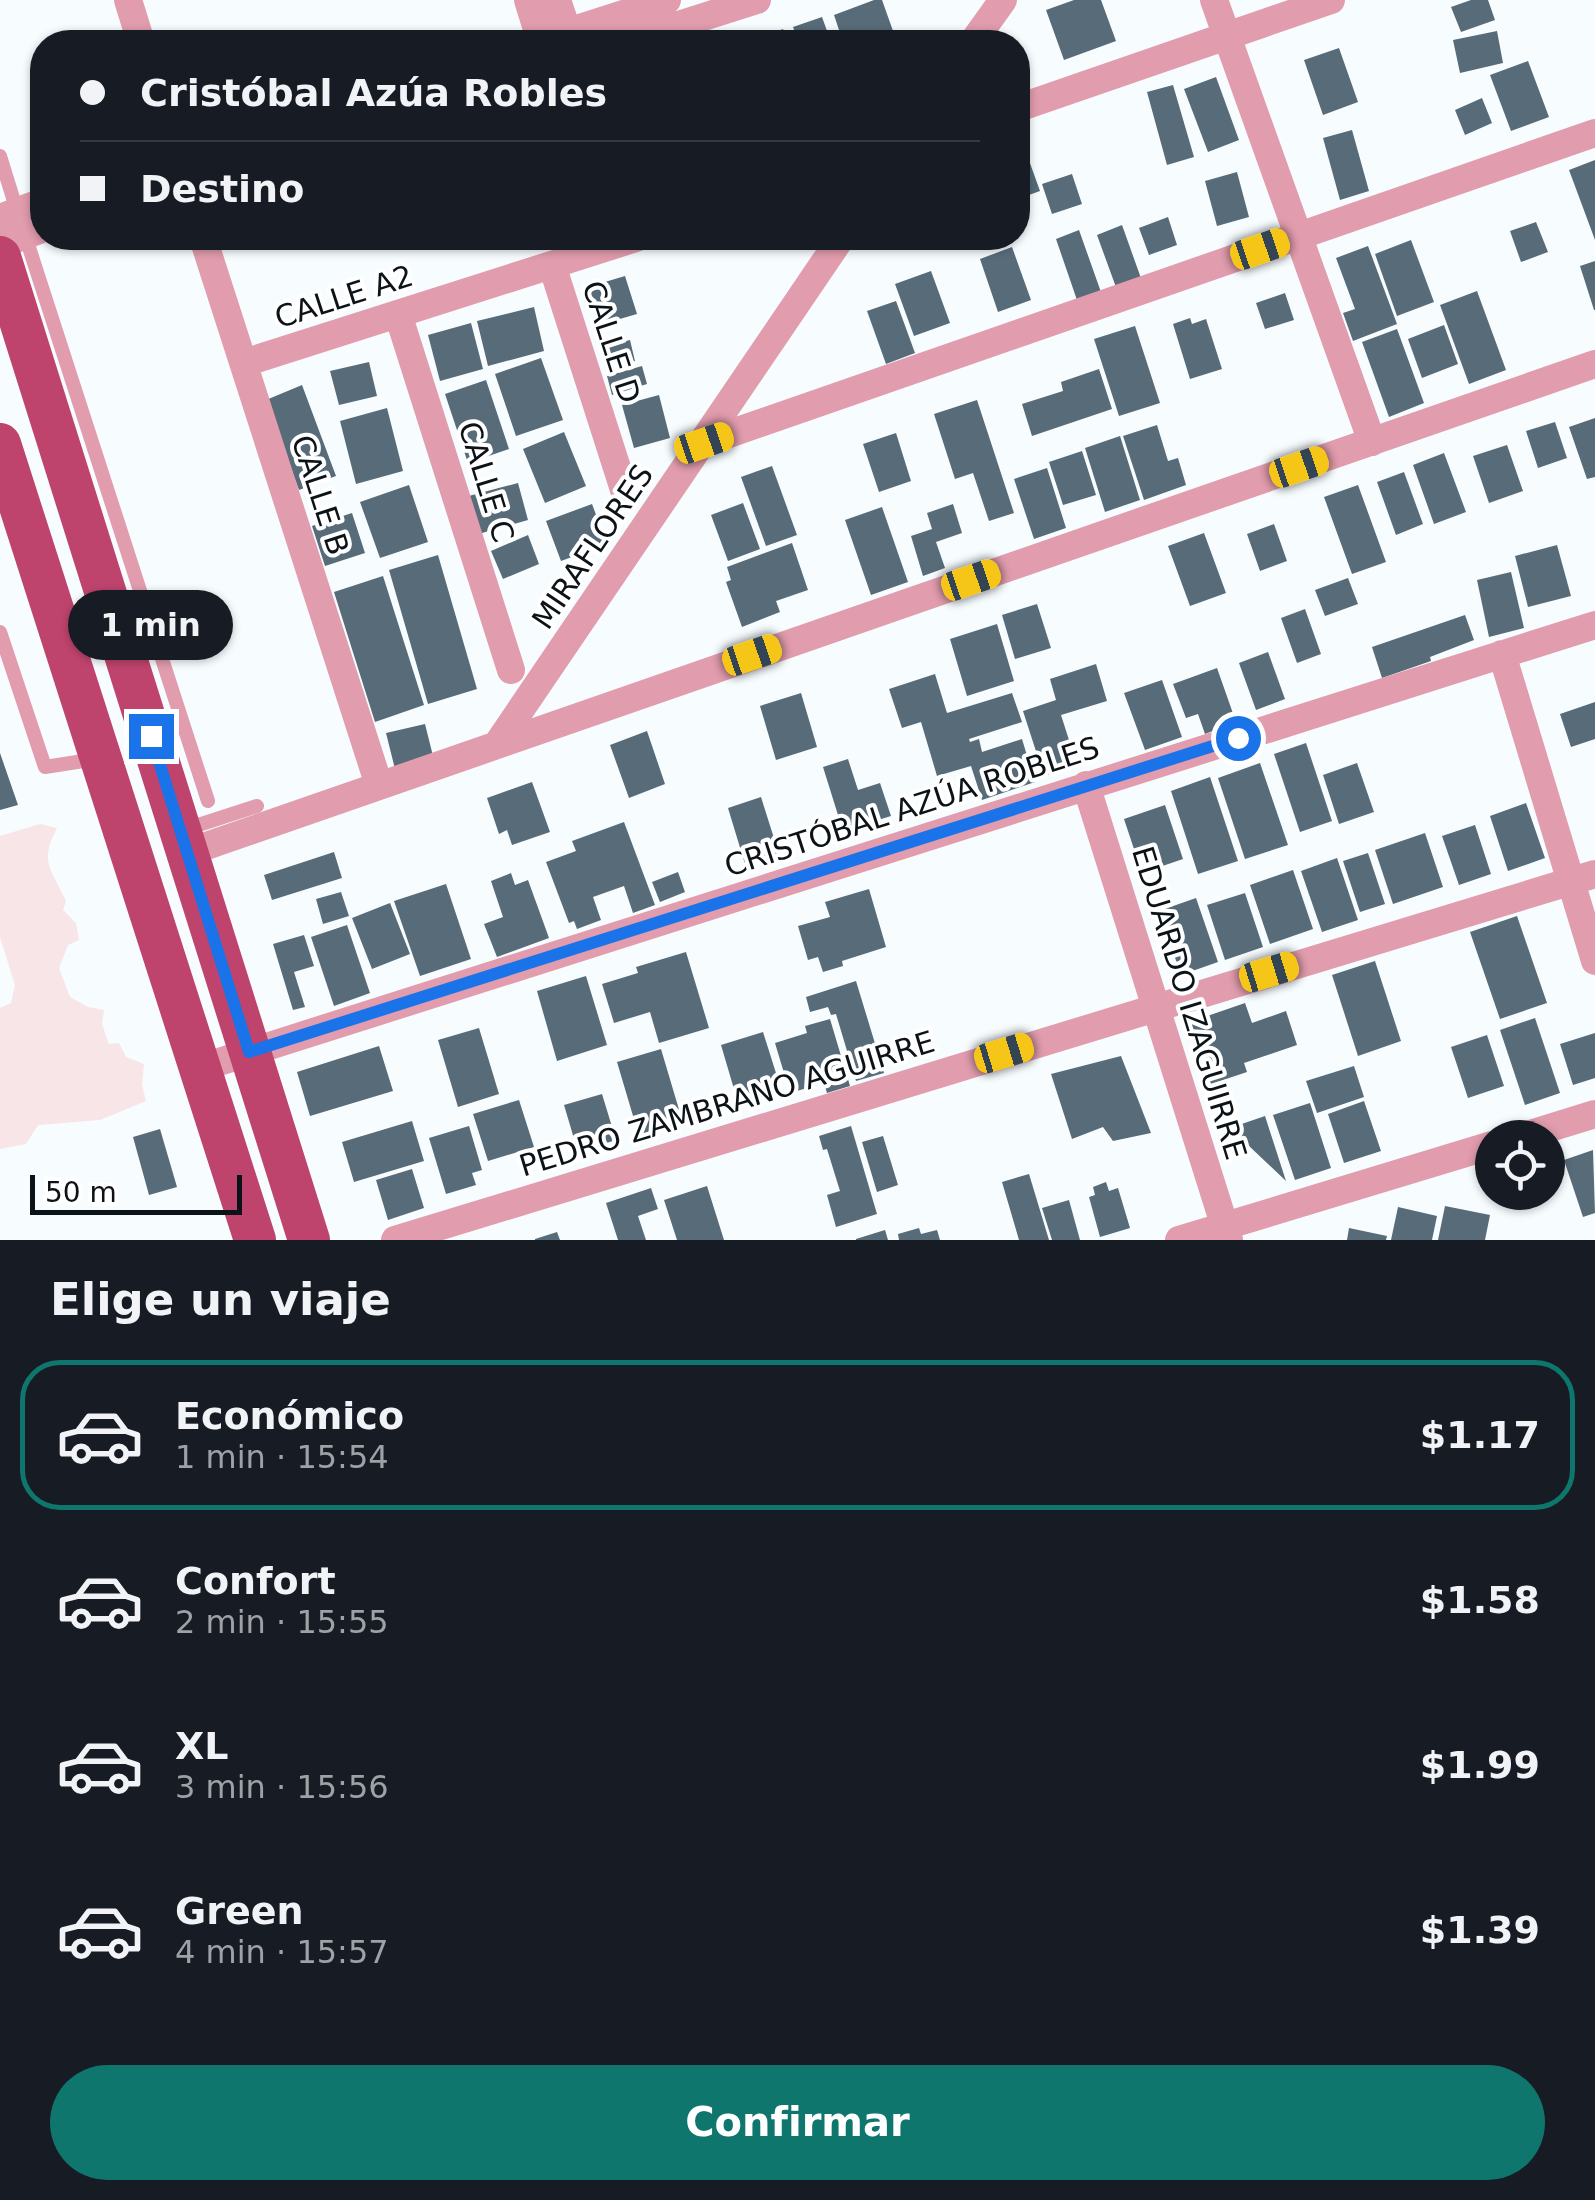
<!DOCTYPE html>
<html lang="es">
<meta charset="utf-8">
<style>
body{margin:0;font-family:"DejaVu Sans",sans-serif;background:#242831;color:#f1f3f6;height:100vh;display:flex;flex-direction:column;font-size:38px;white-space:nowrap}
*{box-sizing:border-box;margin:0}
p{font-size:32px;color:#9ea1a6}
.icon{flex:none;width:55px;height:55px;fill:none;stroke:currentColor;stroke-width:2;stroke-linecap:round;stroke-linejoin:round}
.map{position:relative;height:1240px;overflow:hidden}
.sheet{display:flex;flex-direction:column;background:#171b24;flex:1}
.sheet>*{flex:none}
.hud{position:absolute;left:30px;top:30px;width:1000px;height:220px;border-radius:40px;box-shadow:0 2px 8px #0004;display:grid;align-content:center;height:220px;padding:0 50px;background:#171b24}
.buttons{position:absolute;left:1475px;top:1120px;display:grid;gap:20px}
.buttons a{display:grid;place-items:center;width:90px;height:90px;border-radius:50%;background:#171b24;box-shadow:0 2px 8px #0004;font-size:50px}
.scale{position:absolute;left:30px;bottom:25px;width:212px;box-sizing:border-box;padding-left:10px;border:5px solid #0b1318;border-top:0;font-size:28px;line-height:35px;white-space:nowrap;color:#0b1318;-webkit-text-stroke:8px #fff;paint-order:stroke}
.end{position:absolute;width:45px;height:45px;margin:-22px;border:12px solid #1a73e8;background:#fff;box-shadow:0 0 0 5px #fff}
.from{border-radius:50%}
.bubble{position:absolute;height:70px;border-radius:35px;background:#171b24;box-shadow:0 2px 8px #0004;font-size:32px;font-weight:800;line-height:70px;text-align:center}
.car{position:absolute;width:30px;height:60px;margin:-30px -15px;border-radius:12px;box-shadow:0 0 8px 2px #0007;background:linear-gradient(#f5c518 24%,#345 0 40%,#f5c518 0 76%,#345 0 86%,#f5c518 0)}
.hud b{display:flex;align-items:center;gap:35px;height:95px;font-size:38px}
.hud b+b{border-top:2px solid #363941}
.hud i{width:25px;height:25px;background:#f1f3f6}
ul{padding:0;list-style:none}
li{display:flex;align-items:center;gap:30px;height:150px;margin:0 20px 15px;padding:0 30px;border:5px solid transparent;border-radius:40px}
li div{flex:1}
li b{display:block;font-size:38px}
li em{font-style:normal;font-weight:800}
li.on{border-color:#0f766e}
li>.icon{width:90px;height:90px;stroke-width:1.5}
h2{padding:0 50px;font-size:45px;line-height:120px}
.primary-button{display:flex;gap:20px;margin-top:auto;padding:20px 50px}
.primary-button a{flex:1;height:115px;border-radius:60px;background:#0f766e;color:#fff;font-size:40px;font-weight:800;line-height:115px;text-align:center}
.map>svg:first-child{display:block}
.green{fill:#f7e5e8}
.building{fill:#576b79}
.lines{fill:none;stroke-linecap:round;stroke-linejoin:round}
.service{stroke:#e19cad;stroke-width:14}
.minor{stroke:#e19cad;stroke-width:28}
.primary{stroke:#bf446d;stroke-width:42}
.route{stroke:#1a73e8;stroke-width:12}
.labels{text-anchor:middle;stroke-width:8;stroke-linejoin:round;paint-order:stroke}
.street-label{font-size:30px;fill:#0b1318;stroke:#fff}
</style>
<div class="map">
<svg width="1595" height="1240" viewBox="0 0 1595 1240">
<rect width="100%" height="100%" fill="#f7fcff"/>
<path class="green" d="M40,824L57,828C39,863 51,868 66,901L63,910L76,923L79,940L68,945L59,968L70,997L88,1007L104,1010L102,1024L109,1044L119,1043L126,1057L144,1064L142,1085L146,1101L100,1120L38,1125L26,1144L0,1149V1008L11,1003L15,985L0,937V836Z"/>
<path class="building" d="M874,0H882L897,42H843L834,15Z
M1074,0H1101L1116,41L1064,60L1046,10Z
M1471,0H1488L1495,20L1461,32L1451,7Z
M822,17L831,42H798L793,27Z
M783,29L788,42H749Z
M1497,31L1503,63L1460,73L1453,40Z
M1339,48L1358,102L1323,115L1304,60Z
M1528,61L1549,117L1511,131L1490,75Z
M1216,77L1239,140L1208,152L1184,89Z
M1173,85L1194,157L1167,165L1147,92Z
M1482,98L1492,123L1465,135L1455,110Z
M1352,130L1369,191L1340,200L1323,138Z
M1026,152L1040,191L1018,199V155Z
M1595,160V240L1569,170Z
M1237,172L1249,217L1217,226L1205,181Z
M1072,174L1082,204L1052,214L1042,184Z
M1168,217L1177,245L1149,255L1139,228Z
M1536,222L1548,252L1521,262L1510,231Z
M1122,225L1142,281L1117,290L1097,235Z
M1079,230L1102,295L1078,303L1056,239Z
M1411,240L1434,302L1397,316L1375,254Z
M1368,246L1397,324L1353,341L1343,313L1355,309L1336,258Z
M1012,247L1031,300L998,312L980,259Z
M1595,261V310H1594L1580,266Z
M931,271L950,323L914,336L895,284Z
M625,276L637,314L599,325L588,287Z
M1477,291L1506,370L1469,384L1440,305Z
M1285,293L1294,320L1265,329L1256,303Z
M896,301L915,353L886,364L867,311Z
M534,307L544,351L488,366L477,321Z
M1190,318L1192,324L1206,319L1222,369L1190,379L1173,324Z
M471,323L483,369L440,381L428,335Z
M1444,325L1458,364L1422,378L1408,339Z
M1135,326L1160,403L1119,416L1094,339Z
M1397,329L1424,403L1389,417L1362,342Z
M630,340L635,361L605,368L600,347Z
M541,358L563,420L516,436L495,374Z
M369,362L377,396L339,405L330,371Z
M642,366L647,384L612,395L607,376Z
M1099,369L1112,409L1032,436L1022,404L1063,391L1061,382Z
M486,380L509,449L468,463L445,394Z
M302,385L336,476L299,490L266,400Z
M659,395L670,438L634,448L622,405Z
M977,400L1014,513L989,521L973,473L955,479L934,414Z
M387,408L403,471L356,484L340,421Z
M1595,418V477L1587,479L1569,427Z
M1555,422L1567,458L1538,468L1526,431Z
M1157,425L1168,461L1178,458L1186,485L1144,500L1123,436Z
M564,432L586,486L545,503L523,449Z
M896,433L911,481L879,492L863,444Z
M1120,436L1140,500L1105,512L1085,448Z
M1507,445L1523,491L1489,503L1473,456Z
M1082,451L1096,495L1063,505L1049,462Z
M1444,453L1466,512L1434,524L1413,465Z
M772,466L797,535L766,546L741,477Z
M1047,468L1066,528L1034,539L1014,479Z
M1404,472L1423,524L1396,535L1377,482Z
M518,483L528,520L475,535L465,497Z
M409,485L428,542L380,558L360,502Z
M1358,485L1386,562L1352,574L1324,497Z
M743,503L760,549L728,561L711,515Z
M592,504L607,544L561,561L546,521Z
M953,504L962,533L936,542L945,568L923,576L911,536L932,529L927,513Z
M882,507L908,582L871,595L845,520Z
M352,513L365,553L325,566L312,526Z
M1274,524L1287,561L1260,571L1247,534Z
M1204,533L1226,593L1190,606L1168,546Z
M528,535L539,564L503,579L491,551Z
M792,543L808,590L776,601L780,612L742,627L726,582L731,580L727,567Z
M1557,545L1571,596L1528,607L1515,556Z
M438,555L477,689L428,704L389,570Z
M1511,572L1524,628L1489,637L1477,580Z
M383,576L424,705L375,722L334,592Z
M1348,578L1358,604L1325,616L1315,590Z
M1037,604L1051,648L1015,659L1002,615Z
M1305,609L1321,654L1297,663L1281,618Z
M1465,615L1474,640L1430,657L1431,661L1382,678L1372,647Z
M997,624L1014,681L967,696L950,639Z
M1268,652L1285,699L1256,710L1239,663Z
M1096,664L1107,701L1061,715L1077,765L1044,776L1023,711L1056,700L1050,679Z
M1217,668L1236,722L1205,734L1198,714L1186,718L1173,684Z
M935,674L947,713L1012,693L1022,722L969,739L970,742L979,739L982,752L1022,739L1035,782L982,800L971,766L937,776L921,722L902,728L889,689Z
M1162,680L1182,737L1145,750L1124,693Z
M801,693L817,747L776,760L760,706Z
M1595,702V739L1571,747L1560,714Z
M425,724L435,764L396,773L386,733Z
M647,731L665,784L629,798L610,745Z
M1306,743L1332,821L1300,832L1274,754Z
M0,753L18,805L0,810Z
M848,759L858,790L880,783L891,816L843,831L823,767Z
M1260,763L1288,845L1245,859L1218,778Z
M1357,763L1374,812L1339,824L1323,775Z
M1210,777L1238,861L1198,874L1171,791Z
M532,782L550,832L512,845L507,830L499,834L487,798Z
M761,797L779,854L745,864L728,808Z
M1526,803L1545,858L1508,871L1490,816Z
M1165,805L1183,859L1142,873L1124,819Z
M624,822L655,905L633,913L624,886L593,897L601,920L577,929L574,921L569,923L546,862L576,851L572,841Z
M1475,825L1491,874L1459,885L1442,836Z
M1425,833L1443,887L1393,904L1375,850Z
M334,852L342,878L272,900L264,875Z
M1368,853L1385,904L1360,912L1343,861Z
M1337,858L1358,920L1322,932L1301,871Z
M1293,870L1313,929L1270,944L1250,885Z
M678,872L685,892L660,902L652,882Z
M511,873L515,885L528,880L549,938L497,957L484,924L503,917L491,881Z
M446,884L471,959L420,976L394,901Z
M869,889L886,947L842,961L843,966L823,972L818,957L808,960L798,926L830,917L825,902Z
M341,892L349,916L323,924L316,899Z
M1245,893L1263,947L1225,960L1207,905Z
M1196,898L1218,962L1181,975L1159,911Z
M390,903L410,954L372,969L352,918Z
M1517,916L1547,1003L1500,1019L1470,932Z
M347,925L370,993L334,1006L311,937Z
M304,935L314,966L294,972L305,1007L293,1010L273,944Z
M686,952L709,1028L659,1043L650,1012L614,1023L602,984L638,973L636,967Z
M1375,961L1401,1041L1358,1056L1332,975Z
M586,976L607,1045L557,1061L537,991Z
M856,981L884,1073L856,1081L836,1014L831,1015L828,1007L810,1012L806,997Z
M1245,1003L1252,1023L1286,1011L1297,1045L1244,1063L1247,1072L1211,1084L1190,1022Z
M1535,1018L1560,1093L1525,1105L1500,1030Z
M830,1019L850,1086L827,1093L824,1083L790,1093L775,1043L807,1033L805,1026Z
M479,1028L499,1094L458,1107L438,1040Z
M763,1032L782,1092L739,1106L721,1045Z
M1595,1033V1078L1573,1085L1560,1044Z
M1487,1035L1504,1086L1468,1098L1451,1047Z
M379,1046L393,1091L310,1116L297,1072Z
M661,1049L683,1123L639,1136L617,1062Z
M1121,1056L1151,1133L1113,1141L1103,1127L1072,1139L1051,1074Z
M1354,1066L1364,1097L1317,1113L1306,1081Z
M602,1094L616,1140L578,1152L564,1105Z
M519,1100L534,1147L488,1161L473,1114Z
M1364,1101L1381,1151L1344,1163L1328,1114Z
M1310,1103L1331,1168L1295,1180L1273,1115Z
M1265,1116L1286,1181L1230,1128Z
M412,1121L424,1161L354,1182L342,1142Z
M469,1126L482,1170L472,1173L476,1185L446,1194L429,1138Z
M851,1126L877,1214L836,1227L827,1195L840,1191L827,1149L823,1150L819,1136Z
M160,1129L177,1187L149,1195L133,1137Z
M883,1136L898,1185L877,1192L862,1142Z
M1593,1150L1595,1213L1583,1217L1564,1160Z
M412,1169L424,1208L388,1220L376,1180Z
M1029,1174L1049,1240H1019L1002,1182Z
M1106,1182L1109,1191L1118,1188L1130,1228L1100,1237L1089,1197L1095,1195L1093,1187Z
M707,1186L724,1240H677L664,1200Z
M651,1188L658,1209L638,1216L646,1240H618L606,1203Z
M1069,1200L1080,1240H1052L1042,1208Z
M1445,1206L1490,1215L1485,1240H1438Z
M1398,1207L1437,1216L1432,1240H1391Z
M919,1228L921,1234L937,1230L940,1240H899L898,1234Z
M1349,1228L1387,1236L1386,1240H1347Z
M885,1230L888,1240H856V1239Z
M557,1232L560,1240H535V1239Z"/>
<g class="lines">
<path class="service" d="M0,156L17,211
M25,235L208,801
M0,632L45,767L96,759
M186,829L257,806"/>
<path class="minor" d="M128,0L141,42
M528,0L541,42
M557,0L571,42
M1214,0L1372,442
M536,42L667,0
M625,42L757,0
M973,42L1003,0
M1018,108L1331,0
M0,218L42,202
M203,238L375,773
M0,245L42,229
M552,265L626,496
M398,314L511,670
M244,363L636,238
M703,443L1595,133
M1502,654L1595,961
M498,743L841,238
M1086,785L1229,1240
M186,853L1595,364
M200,1068L1595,625
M1517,1138L1595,1114
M395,1240L1595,874
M1179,1240L1492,1145"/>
<path class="primary" d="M0,257L309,1240
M0,444L255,1240"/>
</g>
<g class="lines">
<path class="route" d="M151,736L249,1052L1238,738"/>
</g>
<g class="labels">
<g class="street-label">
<text transform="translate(344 297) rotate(-18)" y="10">CALLE A2</text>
<text transform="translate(611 342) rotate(72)" y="10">CALLE D</text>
<text transform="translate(486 482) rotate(73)" y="10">CALLE C</text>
<text transform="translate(320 495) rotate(72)" y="10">CALLE B</text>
<text transform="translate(593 547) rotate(-56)" y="10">MIRAFLORES</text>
<text transform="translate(912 807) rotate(-18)" y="10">CRISTÓBAL AZÚA ROBLES</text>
<text transform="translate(1189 1003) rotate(73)" y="10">EDUARDO IZAGUIRRE</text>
<text transform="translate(727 1104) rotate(-17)" y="10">PEDRO ZAMBRANO AGUIRRE</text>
</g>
</g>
</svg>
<div class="buttons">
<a><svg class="icon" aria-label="locate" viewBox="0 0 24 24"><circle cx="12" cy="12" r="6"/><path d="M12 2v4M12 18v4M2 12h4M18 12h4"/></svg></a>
</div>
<div class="scale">50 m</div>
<i class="end from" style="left:1238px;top:738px"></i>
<i class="end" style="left:151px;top:736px"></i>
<div class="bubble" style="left:68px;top:590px;width:165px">1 min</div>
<i class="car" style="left:1260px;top:249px;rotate:71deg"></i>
<i class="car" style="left:704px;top:443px;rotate:71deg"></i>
<i class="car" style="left:1299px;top:467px;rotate:71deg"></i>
<i class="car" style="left:971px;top:580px;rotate:71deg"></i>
<i class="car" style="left:752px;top:655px;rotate:71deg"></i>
<i class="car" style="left:1269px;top:972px;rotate:73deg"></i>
<i class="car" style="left:1004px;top:1053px;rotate:73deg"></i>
<div class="hud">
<b><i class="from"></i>Cristóbal Azúa Robles</b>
<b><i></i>Destino</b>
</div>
</div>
<section class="sheet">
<h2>Elige un viaje</h2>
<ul>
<li class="on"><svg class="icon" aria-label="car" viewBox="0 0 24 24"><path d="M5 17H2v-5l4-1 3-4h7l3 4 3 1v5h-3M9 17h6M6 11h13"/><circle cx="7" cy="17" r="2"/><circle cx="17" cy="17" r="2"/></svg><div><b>Económico</b><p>1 min · 15:54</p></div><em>$1.17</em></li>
<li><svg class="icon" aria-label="car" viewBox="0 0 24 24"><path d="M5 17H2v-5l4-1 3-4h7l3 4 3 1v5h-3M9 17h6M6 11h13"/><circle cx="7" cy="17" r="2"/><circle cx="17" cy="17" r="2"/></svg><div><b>Confort</b><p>2 min · 15:55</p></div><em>$1.58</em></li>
<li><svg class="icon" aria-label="car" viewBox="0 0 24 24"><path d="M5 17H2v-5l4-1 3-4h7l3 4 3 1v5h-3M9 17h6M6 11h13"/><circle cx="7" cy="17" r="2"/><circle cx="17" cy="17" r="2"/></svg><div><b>XL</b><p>3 min · 15:56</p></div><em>$1.99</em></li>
<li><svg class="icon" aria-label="car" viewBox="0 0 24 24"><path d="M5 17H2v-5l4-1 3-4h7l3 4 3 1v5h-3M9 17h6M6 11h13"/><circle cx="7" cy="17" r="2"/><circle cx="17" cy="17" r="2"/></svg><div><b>Green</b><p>4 min · 15:57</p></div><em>$1.39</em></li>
</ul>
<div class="primary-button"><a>Confirmar</a></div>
</section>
